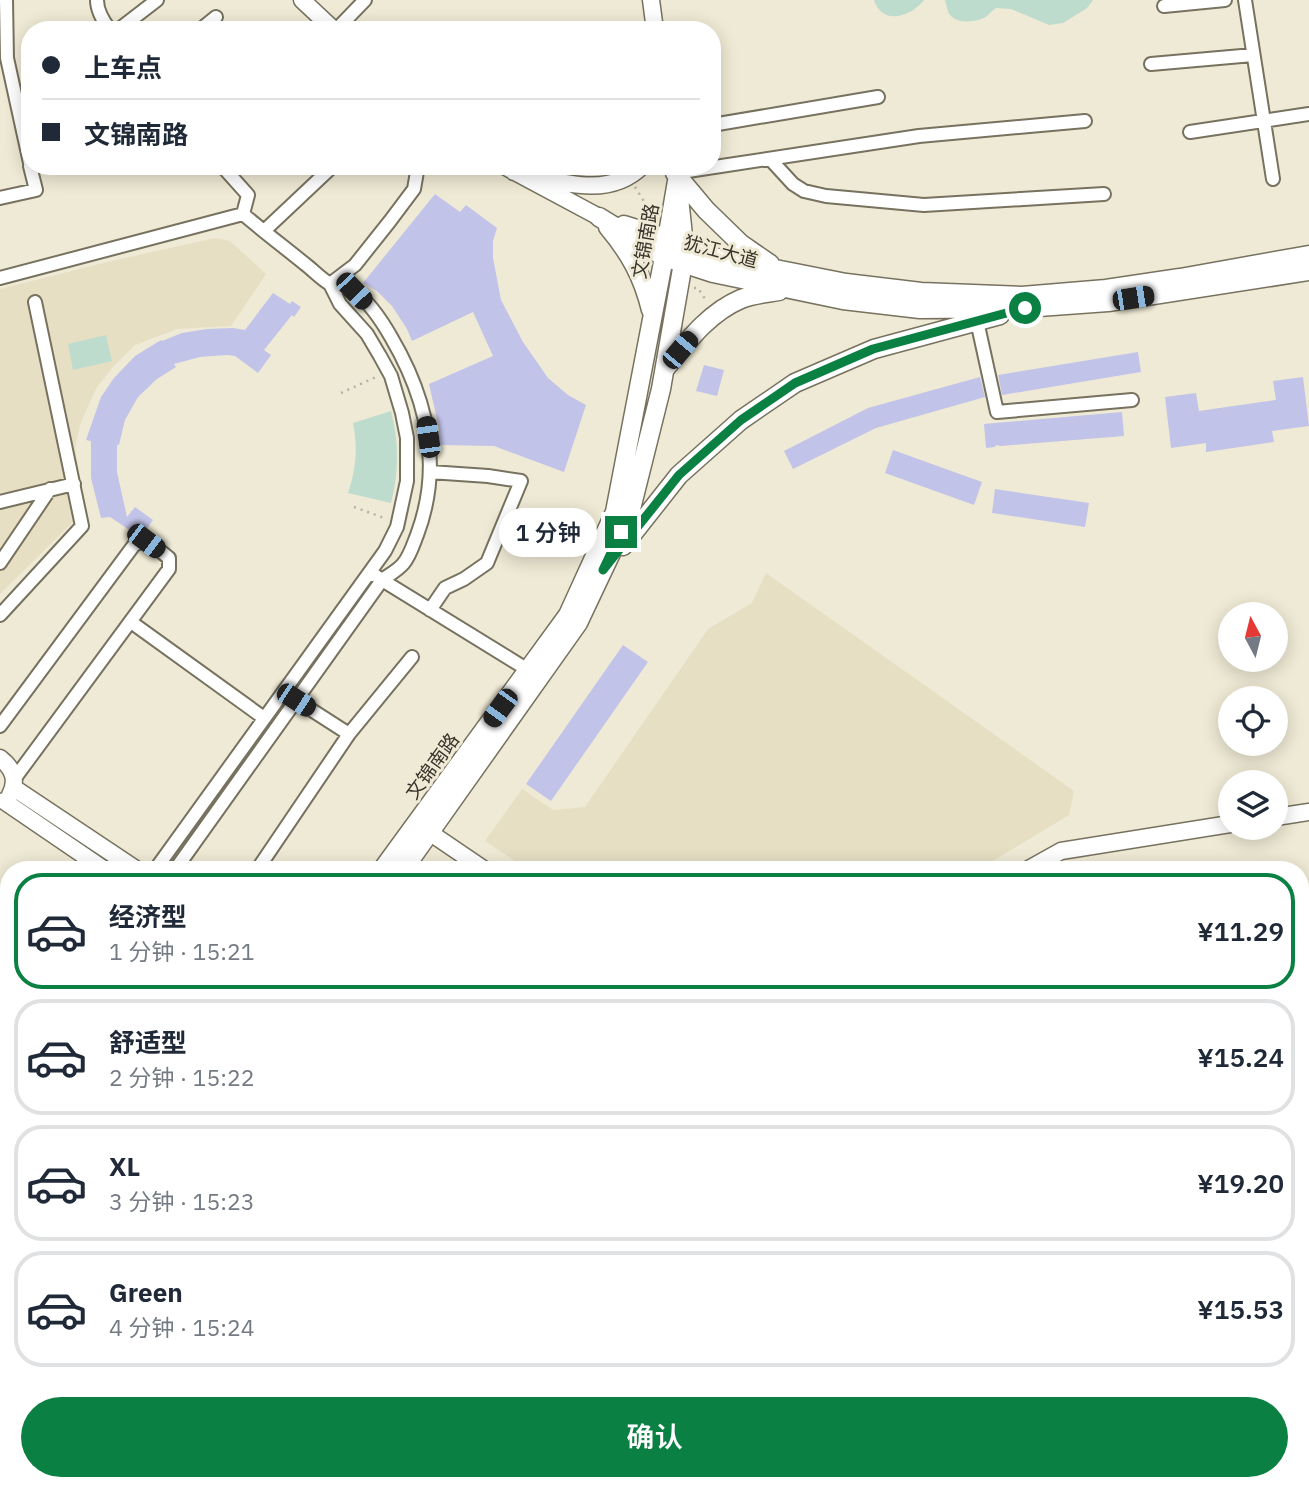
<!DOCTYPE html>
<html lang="zh">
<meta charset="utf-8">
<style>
body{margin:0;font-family:"IBM Plex Sans","Noto Sans SC",sans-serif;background:#f2f2f3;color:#1f2937;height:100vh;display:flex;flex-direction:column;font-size:26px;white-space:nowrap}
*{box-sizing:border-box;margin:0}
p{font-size:23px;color:#747a83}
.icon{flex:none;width:38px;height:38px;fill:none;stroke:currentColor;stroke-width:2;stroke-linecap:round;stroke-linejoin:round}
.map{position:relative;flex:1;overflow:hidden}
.drawer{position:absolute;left:0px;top:861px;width:1309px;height:630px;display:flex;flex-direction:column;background:#fff;border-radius:28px 28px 0 0;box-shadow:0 4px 18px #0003}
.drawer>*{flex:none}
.top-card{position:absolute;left:21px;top:21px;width:700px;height:154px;border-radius:28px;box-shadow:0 4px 18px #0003;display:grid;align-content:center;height:154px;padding:0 21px;background:#fff}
.needle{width:46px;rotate:353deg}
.fabs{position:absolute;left:1218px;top:602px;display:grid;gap:14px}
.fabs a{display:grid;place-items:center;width:70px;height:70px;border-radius:50%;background:#fff;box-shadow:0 4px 18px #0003;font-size:35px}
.end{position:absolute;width:32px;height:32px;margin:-16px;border:9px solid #0b8043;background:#fff;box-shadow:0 0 0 4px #fff}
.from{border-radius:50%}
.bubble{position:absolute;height:49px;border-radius:24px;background:#fff;box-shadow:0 4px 18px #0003;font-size:23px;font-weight:600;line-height:49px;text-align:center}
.car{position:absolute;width:21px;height:42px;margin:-21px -10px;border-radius:9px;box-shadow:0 0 5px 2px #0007;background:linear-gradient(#222 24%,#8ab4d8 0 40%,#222 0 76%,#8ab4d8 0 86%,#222 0)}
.top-card b{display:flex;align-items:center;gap:24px;height:66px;font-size:26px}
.top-card b+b{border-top:2px solid #e0e1e3}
.top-card i{width:18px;height:18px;background:#1f2937}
ul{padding:12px 0 0;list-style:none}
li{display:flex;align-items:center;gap:21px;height:116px;margin:0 14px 10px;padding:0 7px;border:4px solid #e0e1e3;border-radius:28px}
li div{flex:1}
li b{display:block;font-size:26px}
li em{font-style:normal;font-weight:600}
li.active{border-color:#0b8043}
li>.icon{width:63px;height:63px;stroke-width:1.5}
.button{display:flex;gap:14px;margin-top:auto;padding:14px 21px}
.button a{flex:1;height:80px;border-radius:42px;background:#0b8043;color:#fff;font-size:28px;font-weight:600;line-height:80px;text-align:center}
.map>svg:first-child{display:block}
.built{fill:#e7dfc3}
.green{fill:#bddccd}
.building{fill:#c2c3e9}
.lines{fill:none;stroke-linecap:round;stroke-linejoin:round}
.lane-casing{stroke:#77725f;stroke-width:10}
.street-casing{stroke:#77725f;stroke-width:16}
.secondary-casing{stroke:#77725f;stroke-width:19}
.primary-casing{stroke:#77725f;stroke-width:21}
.path{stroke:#b6b2a1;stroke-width:2.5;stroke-dasharray:2 5;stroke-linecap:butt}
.lane{stroke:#fff;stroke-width:6}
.street{stroke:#fff;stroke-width:12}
.secondary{stroke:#fff;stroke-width:16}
.primary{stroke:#fff;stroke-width:18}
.route{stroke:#0b8043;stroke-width:9}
.labels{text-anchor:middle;stroke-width:6;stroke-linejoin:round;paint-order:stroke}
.street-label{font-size:19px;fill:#37342c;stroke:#efead5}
</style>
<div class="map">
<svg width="1309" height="1491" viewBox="0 0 1309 1491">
<rect width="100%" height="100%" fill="#efead5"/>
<path class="built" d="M215,238L230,241L266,274L231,326L177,329L135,345L113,367L97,387L89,404L80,425L75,448L85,510L0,594V289L107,262Z
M766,573L1074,791L1069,815L978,870H528L485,841L522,789L553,810L585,807L708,629L752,603Z
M70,1482H519L532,1491H66Z"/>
<path class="green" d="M874,0H924C911,17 882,26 874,0Z
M945,0H1093L1087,8L1063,23L1049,25L1011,9L996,8C993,10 990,13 987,16C979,22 960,24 952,17C947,13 947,6 945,0Z
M106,335L112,361L73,370L68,344Z
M391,411C399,442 399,471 391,503L348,493C356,469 358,448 353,423Z"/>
<path class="building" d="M435,194L460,212L466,205L497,228L493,241V258L501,300L523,342L548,378L568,395L586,405L564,472L494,446L439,445V428L429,384L493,356L473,312L412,341L407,329L392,306L377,291L363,283Z
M273,293L290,304L292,301L301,307L294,317L292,315L264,350L271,355L258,373L235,356L227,355L200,357L174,364L176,367L157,379L138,397L125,420L119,445H117V472L127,517L135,507L153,520L143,534L137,535L110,517L101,518L91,478V441L86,440L101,397L114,378L135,356L161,340L162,341L182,333L207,329L233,328L245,330Z
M1138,352L1141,372L1002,395L998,375Z
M704,365L724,370L717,396L696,391Z
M980,377L985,397L876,428L793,469L784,451L868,408Z
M1303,377L1309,426L1272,431L1274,442L1206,452V443L1171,448L1165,397L1196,393L1199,411L1276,400L1273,381Z
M1122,412L1124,436L1001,446L996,445L995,447L986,448L984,424Z
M893,450L982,482L974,505L885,473Z
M995,489L1089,503L1085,527L992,513Z
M623,645L648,662L551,801L526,784Z"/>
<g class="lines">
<g class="lane-casing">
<path id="lane" d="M435,1491L441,1482"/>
</g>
<g class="street-casing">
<path id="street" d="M6,0L7,58L30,163
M97,0C97,11 103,21 110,30
M1245,0L1273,179
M1164,6L1225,0
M118,30L157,0
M200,30L216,17
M336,30L365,0
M1151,64L1253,55
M712,125L878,97
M1190,132L1309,114
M770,159L793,184L804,191L826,196L924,205L1104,194
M222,166L248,195L243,214
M675,173L919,136L1085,121
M0,198L36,190L30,166
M264,231L333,166
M0,278L243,214C263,231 284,247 305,264C313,270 321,279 330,284C337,288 348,287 355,292C369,302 383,323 391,337C428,400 443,466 417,535C413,545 410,556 403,564C398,570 389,575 382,580L370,572
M330,284L355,265L390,221L414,189L418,166
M977,321L997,412L1132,400
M0,502L74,484
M0,563L50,489
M430,610L445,588L464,579L487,563L521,481L488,476L430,472
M0,615L82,526L35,302
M131,622L264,718
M0,726L134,545C148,537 158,550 169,558V569L15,778
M349,734L412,657
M155,870L385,551L397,527L407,481V438L402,413L391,376L380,356L367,334L340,304L330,284
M175,870L382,580L528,670
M257,870L349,734L296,700
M0,911L9,898
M0,1127L9,1111
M0,1135L9,1137
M484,1482L497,1491
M207,1491L213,1482"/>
</g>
<g class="secondary-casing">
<path id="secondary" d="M302,0L334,30
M651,0L655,30
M504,166L599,217
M514,172C556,180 607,201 642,166
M0,758C13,768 18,780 10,795
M14,788L137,870
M4,801L105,870
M1276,817L1309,812
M429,832L485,870
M1027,870L1061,851L1230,824
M1300,1186L1309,1187
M565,1482L578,1491
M803,1491L809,1482"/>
</g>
<g class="primary-casing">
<path id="primary" d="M675,173L706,210L741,244L770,264
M599,217L664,257L713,273L843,300L920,309L1025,308L1108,302L1309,271
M624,225L666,238L714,257L846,283L921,292L1022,296L1106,289L1180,278L1309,255
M608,227C630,253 643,277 651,310
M665,369C687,342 708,313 741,299C753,294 767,293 779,291
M623,546L679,475L741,420L795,383L874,349L1000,315
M382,870L568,615L615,512L664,257L677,181
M403,870L578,623L630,513L661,389L683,263L684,245L679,198
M0,1413L9,1398
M0,1460L9,1441"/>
</g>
<path class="path" d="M635,187L651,213L656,212
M694,288H698L707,302
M341,393L376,377
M354,507L387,519"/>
<use href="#lane" class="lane"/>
<use href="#street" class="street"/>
<use href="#secondary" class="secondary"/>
<use href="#primary" class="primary"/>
</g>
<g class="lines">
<path class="route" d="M621,532L603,570L679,475L741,420L795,383L873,349L1025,308"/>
</g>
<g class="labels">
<g class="street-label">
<text transform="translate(645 241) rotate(-80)" y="7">文锦南路</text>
<text transform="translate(721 251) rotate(15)" y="7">犹江大道</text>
<text transform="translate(432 766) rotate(-54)" y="7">文锦南路</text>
</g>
</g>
</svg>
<div class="fabs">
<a><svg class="needle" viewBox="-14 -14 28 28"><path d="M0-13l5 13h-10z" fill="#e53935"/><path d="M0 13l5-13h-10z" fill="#747a83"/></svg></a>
<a><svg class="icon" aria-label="locate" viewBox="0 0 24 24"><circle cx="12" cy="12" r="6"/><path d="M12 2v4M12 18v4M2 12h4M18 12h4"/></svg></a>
<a><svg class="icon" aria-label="layers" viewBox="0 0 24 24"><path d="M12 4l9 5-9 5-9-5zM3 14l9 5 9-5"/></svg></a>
</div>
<i class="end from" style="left:1025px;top:308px"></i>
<i class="end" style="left:621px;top:532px"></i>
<div class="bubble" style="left:499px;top:508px;width:98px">1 分钟</div>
<i class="car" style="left:354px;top:291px;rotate:136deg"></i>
<i class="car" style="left:1133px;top:298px;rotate:81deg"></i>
<i class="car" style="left:680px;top:350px;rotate:40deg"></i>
<i class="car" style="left:428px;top:437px;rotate:352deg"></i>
<i class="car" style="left:146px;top:541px;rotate:127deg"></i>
<i class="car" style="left:296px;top:700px;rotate:123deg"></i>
<i class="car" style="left:500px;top:708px;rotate:216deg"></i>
<div class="top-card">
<b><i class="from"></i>上车点</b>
<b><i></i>文锦南路</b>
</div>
<section class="drawer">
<ul>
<li class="active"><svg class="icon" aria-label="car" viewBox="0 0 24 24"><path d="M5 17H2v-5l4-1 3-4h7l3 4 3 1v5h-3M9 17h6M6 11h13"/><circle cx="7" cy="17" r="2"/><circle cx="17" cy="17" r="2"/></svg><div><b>经济型</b><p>1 分钟 · 15:21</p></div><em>¥11.29</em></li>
<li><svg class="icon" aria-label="car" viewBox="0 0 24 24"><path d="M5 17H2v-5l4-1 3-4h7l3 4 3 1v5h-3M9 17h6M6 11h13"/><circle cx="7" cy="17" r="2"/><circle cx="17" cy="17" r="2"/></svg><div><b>舒适型</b><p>2 分钟 · 15:22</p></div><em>¥15.24</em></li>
<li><svg class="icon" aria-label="car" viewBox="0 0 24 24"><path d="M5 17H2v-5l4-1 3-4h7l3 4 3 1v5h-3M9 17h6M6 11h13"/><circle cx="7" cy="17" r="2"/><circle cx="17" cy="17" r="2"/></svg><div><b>XL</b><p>3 分钟 · 15:23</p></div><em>¥19.20</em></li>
<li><svg class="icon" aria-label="car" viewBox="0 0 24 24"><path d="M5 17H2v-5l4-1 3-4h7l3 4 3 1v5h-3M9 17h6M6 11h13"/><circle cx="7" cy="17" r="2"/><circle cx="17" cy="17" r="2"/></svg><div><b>Green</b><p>4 分钟 · 15:24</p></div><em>¥15.53</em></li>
</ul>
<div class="button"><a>确认</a></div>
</section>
</div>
